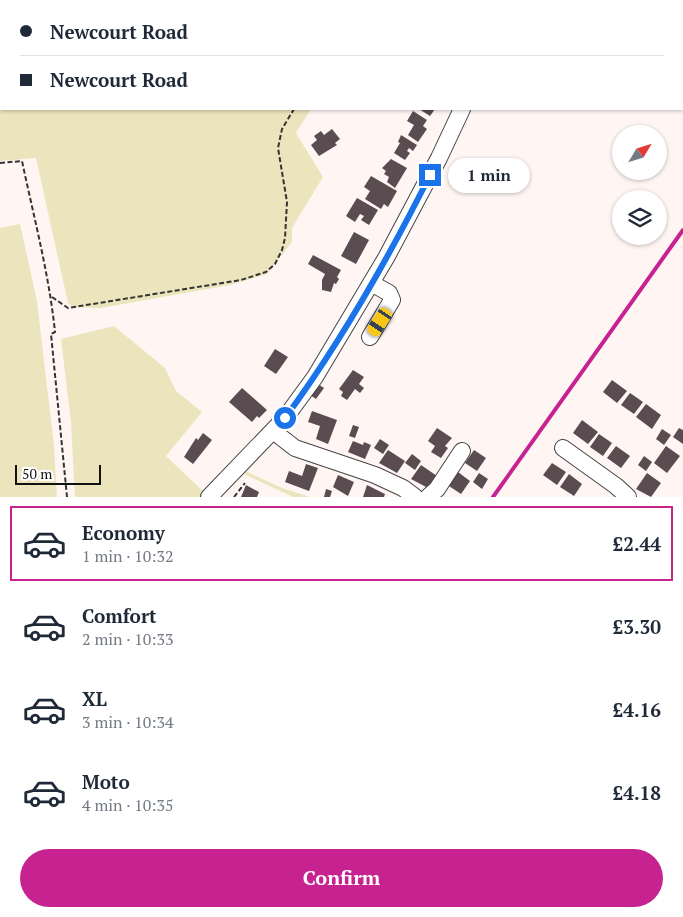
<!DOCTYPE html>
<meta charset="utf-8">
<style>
body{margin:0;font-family:"PT Serif",serif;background:#f2f2f3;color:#1f2937;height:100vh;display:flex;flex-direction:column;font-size:19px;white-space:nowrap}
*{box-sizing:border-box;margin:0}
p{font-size:16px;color:#747a83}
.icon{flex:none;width:28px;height:28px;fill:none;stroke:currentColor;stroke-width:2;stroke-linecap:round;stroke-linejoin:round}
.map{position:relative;height:497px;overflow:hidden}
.sheet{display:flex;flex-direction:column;background:#fff;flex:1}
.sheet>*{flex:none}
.guide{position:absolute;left:0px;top:0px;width:684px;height:110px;box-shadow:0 1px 4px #0004;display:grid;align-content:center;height:110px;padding:0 20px;background:#fff}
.needle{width:32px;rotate:52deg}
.fabs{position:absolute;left:612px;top:125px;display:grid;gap:10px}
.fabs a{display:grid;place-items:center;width:55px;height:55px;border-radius:50%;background:#fff;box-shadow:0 1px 4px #0004;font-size:25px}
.scale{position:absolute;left:15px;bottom:12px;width:86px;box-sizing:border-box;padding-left:5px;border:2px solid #111;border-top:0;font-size:14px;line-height:18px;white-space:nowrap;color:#111;-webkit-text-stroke:4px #fff;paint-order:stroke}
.end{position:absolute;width:22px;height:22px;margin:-11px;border:6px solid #1a73e8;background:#fff;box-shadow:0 0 0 2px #fff}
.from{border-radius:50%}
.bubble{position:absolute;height:35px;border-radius:18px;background:#fff;box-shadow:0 1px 4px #0004;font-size:16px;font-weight:800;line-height:35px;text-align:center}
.car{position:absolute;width:15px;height:30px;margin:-15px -8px;border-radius:6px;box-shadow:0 0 4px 1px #0007;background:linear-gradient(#f5c518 24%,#345 0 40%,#f5c518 0 76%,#345 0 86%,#f5c518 0)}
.guide b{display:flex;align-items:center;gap:18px;height:48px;font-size:19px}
.guide b+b{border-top:1px solid #e0e1e3}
.guide i{width:12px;height:12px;background:#1f2937}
ul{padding:9px 0 0;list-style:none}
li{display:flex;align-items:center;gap:15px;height:75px;margin:0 10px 8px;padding:0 10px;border:2px solid transparent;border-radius:0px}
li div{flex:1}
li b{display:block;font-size:19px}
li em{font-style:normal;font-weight:800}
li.selected{border-color:#c62391}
li>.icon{width:45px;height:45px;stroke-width:1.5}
.button{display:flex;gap:10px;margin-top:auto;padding:10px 20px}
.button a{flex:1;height:58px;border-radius:30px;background:#c62391;color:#fff;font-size:20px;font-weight:800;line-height:58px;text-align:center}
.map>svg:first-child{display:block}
.green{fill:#ece4bc}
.building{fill:#5a4c50}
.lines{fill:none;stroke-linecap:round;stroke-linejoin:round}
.minor-casing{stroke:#444;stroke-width:18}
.path{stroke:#333;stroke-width:2;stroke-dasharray:5 2.5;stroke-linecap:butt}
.minor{stroke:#fff;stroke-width:16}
.rail{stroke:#c62391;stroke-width:4}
.route{stroke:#1a73e8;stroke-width:6}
</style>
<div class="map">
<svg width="683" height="497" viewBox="0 0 683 497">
<rect width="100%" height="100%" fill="#fff6f4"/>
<path class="green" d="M0,0H433L1,1V109H311L296,133L323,177L292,228V242L267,274L230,285L101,308L73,307L68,303L36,158L0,161Z
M20,224L37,301L54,446L57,497H0V228Z
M114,326L165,368L176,391L202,412L166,456L205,493L201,497H75L71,423L61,339Z
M243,470L282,488L310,497H293L246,475Z"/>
<path class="building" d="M419,109H435L430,116Z
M413,111L427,120L423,126L427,129L418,142L408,135L414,125L407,121Z
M332,129L340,139L335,143L337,145L319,156L311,145L317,140L314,136L321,131L324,135Z
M401,135L417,145L413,151L409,148L407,151L410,153L405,160L394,153L400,143L398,142Z
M391,159L407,168L395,188L387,182L389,177L384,174L386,171L382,168Z
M371,176L397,191L388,207L384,204L381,209L365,199L370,191L364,187Z
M357,198L378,210L369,225L361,220L364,216L360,214L355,222L346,216Z
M354,232L369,240L356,264L341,256Z
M313,255L341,270L337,277L339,279L336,284L334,283L331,292L322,290V280L325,274L308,264Z
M275,349L288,357L276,374L264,366Z
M353,370L364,377L359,384L364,388L360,393L355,389L347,400L341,396L343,392L339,389Z
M612,380L627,391L617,403L603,392Z
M318,384L324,388L316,399L310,395Z
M242,388L267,410L259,418L257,416L252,422L229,402Z
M630,393L643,402L634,414L621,405Z
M646,404L661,415L652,429L636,417Z
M312,411L337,420L328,444L316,439L320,426L308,422Z
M582,420L598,432L588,444L573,433Z
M353,425L359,427L355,438L349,436Z
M437,428L452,438L445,446L448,448L441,458L431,452L435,446L428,441Z
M679,428L683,430V444L673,437Z
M662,429L671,435L664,445L656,439Z
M203,433L212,440L193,464L184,457L196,438L198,440Z
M599,434L612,443L603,456L590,447Z
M380,439L389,445L383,454L374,448Z
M353,441L363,445L364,442L371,445L365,459L348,452Z
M616,446L630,456L621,468L607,458Z
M666,446L680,456L667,473L654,463Z
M388,450L405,461L397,473L379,463Z
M474,450L486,458L477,471L465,463Z
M412,454L421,461L415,470L405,463Z
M644,456L652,462L646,471L638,465Z
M552,463L566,472L557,485L543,475Z
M306,464L318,468L309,491L285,482L289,471L302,476Z
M421,465L437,476L428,488L411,479Z
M458,472L470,481L461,494L449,486Z
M479,473L488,479L482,489L473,482Z
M647,473L661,483L651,497L636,489Z
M569,474L582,484L574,496L560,487Z
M338,475L354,482L348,496L333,487Z
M246,485L259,492L257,497H241Z
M367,485L385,494L384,497H363Z
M326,489L332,491L330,497H324Z"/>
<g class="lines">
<g class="minor-casing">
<path id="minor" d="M539,1L540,0
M370,337L392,300L389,293L371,283
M273,431L295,448L375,475L403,488L415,497
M563,448L616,486L628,497
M209,497L285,418L315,377L386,258L439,158L462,109
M428,497L437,489L462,451"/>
</g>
<path class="path" d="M417,1L418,0
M0,163L22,161C34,218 49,274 55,332L51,334L67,497
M52,297L68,308L241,280L266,272L275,264L282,250L285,238L287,202L278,148L282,129L294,109
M234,497L245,483"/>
<use href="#minor" class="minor"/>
<path class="rail" d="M493,497L683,230"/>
</g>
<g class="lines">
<path class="route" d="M285,418C341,342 388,259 430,175"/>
</g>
</svg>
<div class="fabs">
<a><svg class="needle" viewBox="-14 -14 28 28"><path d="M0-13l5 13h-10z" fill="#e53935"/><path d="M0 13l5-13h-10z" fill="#747a83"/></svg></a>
<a><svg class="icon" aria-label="layers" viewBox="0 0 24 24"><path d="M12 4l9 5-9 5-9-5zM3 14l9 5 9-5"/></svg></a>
</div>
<div class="scale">50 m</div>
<i class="end from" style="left:285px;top:418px"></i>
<i class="end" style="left:430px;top:175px"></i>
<div class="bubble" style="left:448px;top:158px;width:82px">1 min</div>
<i class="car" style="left:380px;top:322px;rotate:214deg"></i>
<div class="guide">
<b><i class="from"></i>Newcourt Road</b>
<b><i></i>Newcourt Road</b>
</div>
</div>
<section class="sheet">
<ul>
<li class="selected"><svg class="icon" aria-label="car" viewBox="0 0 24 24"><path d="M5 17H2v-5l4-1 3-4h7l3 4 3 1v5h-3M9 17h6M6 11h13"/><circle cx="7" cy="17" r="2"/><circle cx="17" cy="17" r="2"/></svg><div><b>Economy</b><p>1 min · 10:32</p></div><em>£2.44</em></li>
<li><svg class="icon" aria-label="car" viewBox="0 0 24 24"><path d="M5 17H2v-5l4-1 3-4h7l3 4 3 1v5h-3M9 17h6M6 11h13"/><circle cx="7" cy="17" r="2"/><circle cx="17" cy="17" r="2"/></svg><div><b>Comfort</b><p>2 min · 10:33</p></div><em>£3.30</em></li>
<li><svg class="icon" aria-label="car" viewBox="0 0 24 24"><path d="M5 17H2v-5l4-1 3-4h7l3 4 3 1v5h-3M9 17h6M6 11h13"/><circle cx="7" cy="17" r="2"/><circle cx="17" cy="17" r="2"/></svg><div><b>XL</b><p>3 min · 10:34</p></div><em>£4.16</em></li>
<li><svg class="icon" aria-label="car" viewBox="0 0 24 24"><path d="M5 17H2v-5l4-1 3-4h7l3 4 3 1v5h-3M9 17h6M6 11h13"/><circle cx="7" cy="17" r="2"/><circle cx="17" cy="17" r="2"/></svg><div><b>Moto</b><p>4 min · 10:35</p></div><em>£4.18</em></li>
</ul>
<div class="button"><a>Confirm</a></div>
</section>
